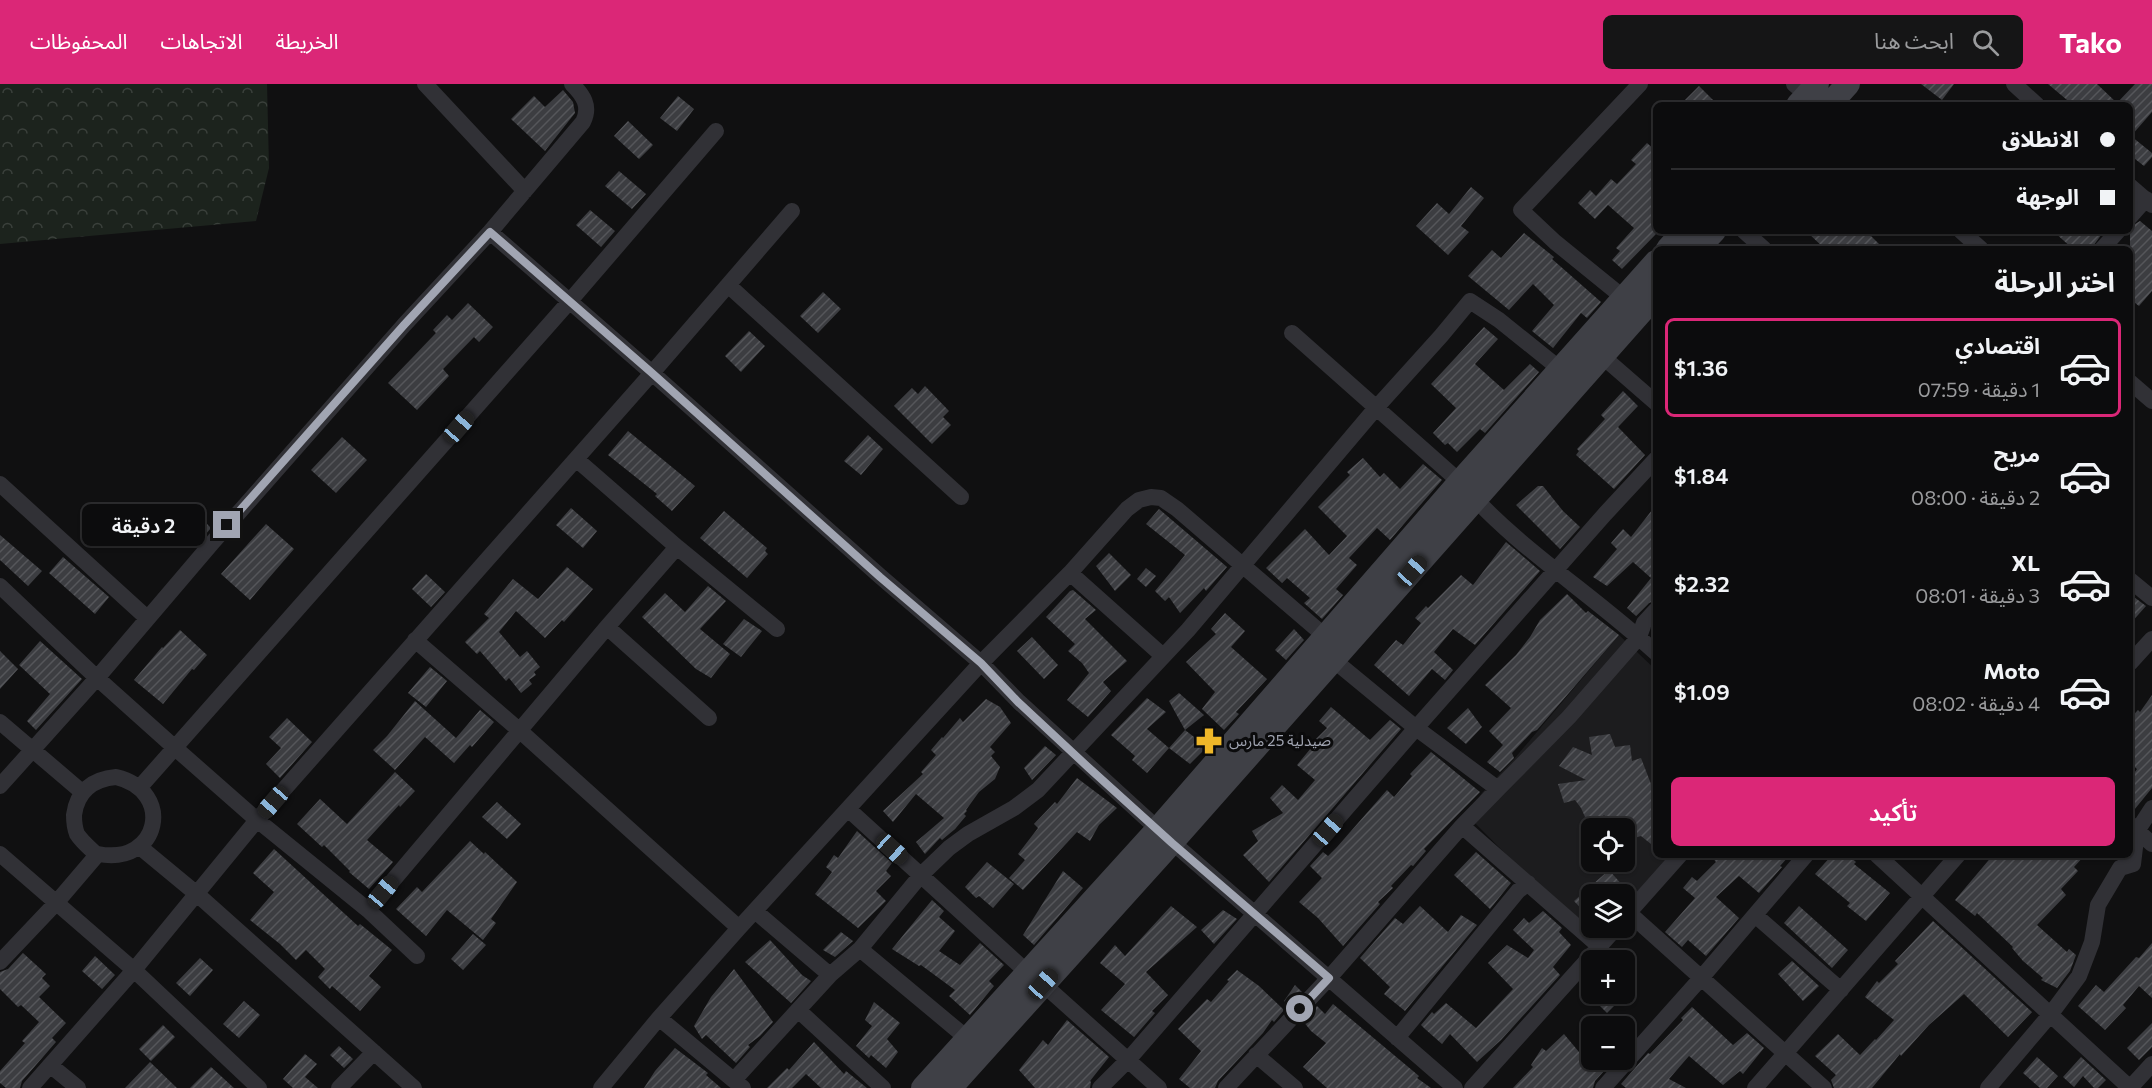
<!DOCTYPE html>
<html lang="ar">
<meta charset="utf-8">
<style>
body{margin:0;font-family:Commissioner,"Noto Sans Arabic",sans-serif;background:#151516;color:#f1f3f6;direction:rtl;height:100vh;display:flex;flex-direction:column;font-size:22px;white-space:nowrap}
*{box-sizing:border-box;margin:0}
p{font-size:20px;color:#9a9b9d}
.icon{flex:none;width:33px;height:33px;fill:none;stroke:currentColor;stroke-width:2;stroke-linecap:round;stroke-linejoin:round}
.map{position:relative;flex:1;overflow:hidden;direction:ltr}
.drawer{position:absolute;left:1653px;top:162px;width:480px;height:612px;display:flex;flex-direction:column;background:#0c0c0d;border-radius:9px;box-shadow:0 2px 4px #0004,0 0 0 2px #2c2c2e;direction:rtl}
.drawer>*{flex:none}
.hud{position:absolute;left:1653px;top:18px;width:480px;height:132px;border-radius:9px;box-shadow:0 2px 4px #0004,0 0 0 2px #2c2c2e;direction:rtl;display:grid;align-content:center;height:132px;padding:0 18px;background:#0c0c0d}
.controls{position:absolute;left:1581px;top:734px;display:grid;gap:12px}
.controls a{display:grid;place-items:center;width:54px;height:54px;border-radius:9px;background:#0c0c0d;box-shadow:0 2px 4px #0004,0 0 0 2px #2c2c2e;font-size:30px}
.end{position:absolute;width:27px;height:27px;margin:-14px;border:8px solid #a1a5b2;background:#111;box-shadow:0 0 0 3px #111}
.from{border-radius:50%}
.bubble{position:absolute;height:42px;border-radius:9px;background:#0c0c0d;box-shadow:0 2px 4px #0004,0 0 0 2px #2c2c2e;font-size:20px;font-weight:600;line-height:42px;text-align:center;direction:rtl}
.car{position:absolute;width:18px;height:36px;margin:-18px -9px;border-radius:8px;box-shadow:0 0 4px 2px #0007;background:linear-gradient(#222 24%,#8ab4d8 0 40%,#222 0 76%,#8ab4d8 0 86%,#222 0)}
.hud b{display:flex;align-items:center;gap:21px;height:57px;font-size:22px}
.hud b+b{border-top:2px solid #2c2c2e}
.hud i{width:15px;height:15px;background:#f1f3f6}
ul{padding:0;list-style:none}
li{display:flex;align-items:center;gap:18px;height:99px;margin:0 12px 9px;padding:0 6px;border:3px solid transparent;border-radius:9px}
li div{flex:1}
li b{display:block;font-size:22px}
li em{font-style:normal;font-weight:600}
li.on{border-color:#db2777}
li>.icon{width:54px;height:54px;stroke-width:1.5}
h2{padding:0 18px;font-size:27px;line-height:72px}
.cta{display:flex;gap:12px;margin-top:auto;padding:12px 18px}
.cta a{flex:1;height:69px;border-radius:9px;background:#db2777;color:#fff;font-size:24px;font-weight:600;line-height:69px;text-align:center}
header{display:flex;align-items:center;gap:36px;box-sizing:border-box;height:84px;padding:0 30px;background:#db2777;color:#fff}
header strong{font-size:28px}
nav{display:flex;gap:33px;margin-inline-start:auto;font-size:21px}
.search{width:420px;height:54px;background:#151516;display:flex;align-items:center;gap:15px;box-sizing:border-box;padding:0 21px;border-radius:9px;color:#9a9b9d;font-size:22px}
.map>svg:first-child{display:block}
.built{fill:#1c1c1e;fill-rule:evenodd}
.park{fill:url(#park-crowns)}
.building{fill:url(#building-hatch)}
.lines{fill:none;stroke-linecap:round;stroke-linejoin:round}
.minor{stroke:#313136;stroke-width:16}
.secondary{stroke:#3f4046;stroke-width:24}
.route{stroke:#a1a5b2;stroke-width:8}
.labels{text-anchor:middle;stroke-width:6;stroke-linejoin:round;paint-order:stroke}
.poi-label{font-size:15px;fill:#a1a5b2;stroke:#0b0b0c;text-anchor:start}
</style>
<header>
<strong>Tako</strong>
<div class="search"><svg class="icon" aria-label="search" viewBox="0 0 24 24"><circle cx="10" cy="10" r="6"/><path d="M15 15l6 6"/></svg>ابحث هنا</div>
<nav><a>الخريطة</a><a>الاتجاهات</a><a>المحفوظات</a></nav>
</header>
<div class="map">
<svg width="2152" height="1004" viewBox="0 0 2152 1004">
<defs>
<pattern id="park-crowns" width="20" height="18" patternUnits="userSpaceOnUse" patternTransform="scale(1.5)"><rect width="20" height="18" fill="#1c231d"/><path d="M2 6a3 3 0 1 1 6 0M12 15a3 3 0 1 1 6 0" fill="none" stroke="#3a403b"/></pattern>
<pattern id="building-hatch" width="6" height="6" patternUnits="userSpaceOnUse" patternTransform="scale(1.5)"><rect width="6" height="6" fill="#3c3d41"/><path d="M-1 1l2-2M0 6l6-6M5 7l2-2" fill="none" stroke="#55565a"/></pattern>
</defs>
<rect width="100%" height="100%" fill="#101011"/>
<path class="built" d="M1619,551L1656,586V771H1681L1625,832L1624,810H1592V843H1614L1597,862L1467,731L1482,709L1514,675ZM1592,744H1624V777H1592Z"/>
<path class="park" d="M0,0H267L269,84L256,137L0,160Z"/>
<path class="building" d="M1921,0H1954L1942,16Z
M2048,0H2097L2117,19L2135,0H2152V28L2131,52L2152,69V73L2144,82L2130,71V21H2073Z
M1699,2L1718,21H1680Z
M563,6L573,18L575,29L545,67L511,35L534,12L545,23Z
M678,12L694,25L677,47L660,34Z
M628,37L653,61L639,75L614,52Z
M1647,59L1656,67V150L1622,185L1612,176L1620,167L1616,164L1634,144L1608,121L1595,135L1578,119L1590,106L1596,112L1611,95L1617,100L1636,80L1631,76Z
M619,87L646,110L632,125L605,102Z
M1471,103L1484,114L1461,142L1469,148L1448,171L1416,142L1437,119L1449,130Z
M590,126L615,147L601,163L576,141Z
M2140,137L2152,147V207L2139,222L2130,215V143Z
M1806,147H1866L1884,165H1825Z
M2053,147H2104L2091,165H2073Z
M1524,149L1554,173L1552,175L1601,218L1587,234L1581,229L1553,264L1532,247L1554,221L1533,200L1509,226L1468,192L1492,166L1501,174Z
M823,208L841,225L818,249L800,232Z
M468,219L493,243L479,258L474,253L443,285L449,292L417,326L388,299L436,249L433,246L447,231L452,236Z
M1484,243L1498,255L1475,280L1504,306L1530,280L1539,288L1485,349L1480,345L1457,368L1448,359L1445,361L1433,349L1456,324L1431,300Z
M749,247L765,262L741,288L725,272Z
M925,302L949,327L943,333L951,341L932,360L894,322L912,304L918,310Z
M1623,307L1638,322L1618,343L1645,371L1614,405L1576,371L1579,367L1577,365L1605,335L1601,331Z
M628,347L695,402L672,427L655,412L657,410L608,371Z
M868,351L883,365L861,391L844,377Z
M342,353L367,376L336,409L311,386Z
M1363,374L1380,393L1384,389L1400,405L1423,380L1442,396L1390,456L1377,444L1349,474L1357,481L1336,505L1343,511L1322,535L1304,519L1310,514L1287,494L1282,499L1266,484L1305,445L1329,471L1347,452L1318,423L1350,391L1347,388Z
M1538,402H1543L1563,427L1580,443L1560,465L1516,421Z
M1656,421V516L1649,519L1636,532L1627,524L1651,494L1633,478L1607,502L1593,493L1617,465L1611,459L1623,445L1631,453Z
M571,424L597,447L583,464L556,441Z
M1159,425L1227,483L1206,507L1204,504L1180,529L1169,513L1165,517L1155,507L1185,471L1146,440Z
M724,427L767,464L765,467L768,470L747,494L700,454Z
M203,436L211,444L196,461L187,453Z
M266,440L294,465L250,516L221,490Z
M0,451L42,487L28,502L0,476Z
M1506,458L1540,487L1475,561L1453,545L1434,568L1453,586L1445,596L1432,585L1409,612L1374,581L1396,556L1403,561L1421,539L1415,534L1426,522L1428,524L1461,491L1473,501Z
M1109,469L1131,491L1115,507L1096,482Z
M63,473L109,513L95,530L49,489Z
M567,483L593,505L564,538L562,536L545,554L516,527L499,548L520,573L527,567L540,583L534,588L536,591L529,596L532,600L521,609L509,594L506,597L480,567L477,570L465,558L489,534L484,530L513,495L538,515Z
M1146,484L1156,492L1146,503L1137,495Z
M426,490L445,508L431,523L412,505Z
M708,502L726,517L700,545L730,570L711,594L696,585L642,533L665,509L685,528Z
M1073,506L1096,526L1085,535L1127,577L1103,598L1111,607L1088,633L1067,616L1089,589L1082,579L1068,567L1075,560L1046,533L1070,507Z
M1567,510L1586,529L1588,527L1619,551L1537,646L1532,648L1512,669L1514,674L1500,688L1487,678L1503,661L1489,647L1511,624L1485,601L1516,571L1530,553L1540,536Z
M2130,510L2146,522L2130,540Z
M1225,529L1245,547L1231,563L1267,595L1236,628L1239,630L1224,646L1202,625L1215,608L1186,578L1216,550L1211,545Z
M744,535L762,547L741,573L723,560Z
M1294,545L1304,556L1286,576L1275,566Z
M180,546L207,571L194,586L192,585L163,620L134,596L162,563L163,564Z
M1032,553L1058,581L1044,595L1017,567Z
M40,557L82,595L36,646L27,637L50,610L19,581Z
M0,567L18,585L0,605Z
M430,583L447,597L426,623L408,609Z
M1179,609L1204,631L1185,646L1169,617Z
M2152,611V704L2130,731V695L2137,685L2130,679V635L2138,626L2140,628Z
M1147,614L1166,628L1147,645L1169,664L1147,689L1132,676L1135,672L1111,651Z
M986,615L1000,623L1011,639L990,663L995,668L991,672L1000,683L995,695L979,708L966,726L967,727L964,730L966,732L955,745L942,756L940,754L925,770L916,758L944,734L916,710L893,738L883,727L923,690L921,688L936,671L931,666L942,653L943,654L960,634L963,638Z
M415,617L456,654L480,626L494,638L472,663L470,661L454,679L425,653L395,686L373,666L387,652Z
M1331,623L1370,656L1390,636L1401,645L1269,798L1243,771L1258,757L1252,747L1283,729L1270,714L1282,701L1298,716L1315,696L1297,681L1311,664L1309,662L1327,644L1319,637Z
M1468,624L1482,643L1466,660L1447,644Z
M287,634L312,658L280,694L266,680L281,664L269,653Z
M1185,646L1207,663L1190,680L1169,664Z
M1610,650L1615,663L1630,661L1632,677L1641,674L1656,713V764L1641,752L1624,757V741L1614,743L1604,731L1591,746L1581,724L1575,716L1564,719L1558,700L1586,696L1559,682L1573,663L1592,671L1589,653Z
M1045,662L1056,671L1032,696L1024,684Z
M1431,668L1480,708L1424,765L1426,767L1413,782L1411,781L1391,802L1393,804L1378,818L1380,820L1343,862L1318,834L1299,818L1322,794L1310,782L1323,768L1328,772L1337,763L1387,706L1394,713L1412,692L1410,690Z
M395,688L415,707L400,723L399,721L367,756L393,778L369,805L349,788L350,787L324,761L322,763L297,740L320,715L347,740Z
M1077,694L1117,724L1099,741L1090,757L1077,748L1023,806L1009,794L1025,776L1018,770L1038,744L1034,740L1055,718L1057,720Z
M497,718L521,740L507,755L482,733Z
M857,747L892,779L886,787L891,792L876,807L886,817L858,844L815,810L832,788L826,783L834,771L838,774Z
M470,757L484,770L485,768L517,798L491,835L496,839L483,856L447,826L426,852L396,825L417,803L422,808Z
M274,765L358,842L360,840L392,866L369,892L381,903L360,927L332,902L330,905L318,893L325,885L306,866L296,876L280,860L250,836L274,808L253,789Z
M1476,768L1511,799L1490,825L1454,791Z
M1710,771H1790L1780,782L1782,783L1759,809L1739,792L1716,813L1739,834L1706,872L1688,856L1682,863L1665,848L1695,814L1683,804L1692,793L1697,797L1716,778Z
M1832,771H1848L1856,778L1854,780L1890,809L1866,837L1847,822L1850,819L1815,790Z
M1993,771H2085L2074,783L2078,787L2061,805L2066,811L2037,841L2067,868L2069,865L2076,871L2070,887L2057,904L2041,896L2043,894L2023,877L2012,864L2013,863L1977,829L1975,832L1955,816Z
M987,778L1014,800L993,824L979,812L976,814L965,803Z
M1609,786L1630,810H1592V836L1574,817Z
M1063,787L1083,804L1034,861L1023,851Z
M932,816L944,827L939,833L955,847L939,867L960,881L980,859L1004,881L989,897L994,902L970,931L949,912L955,906L921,881L919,882L892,865Z
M1171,822L1197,843L1146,888L1168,911L1152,927L1155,929L1134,953L1101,926L1125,900L1100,879L1115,861L1125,872Z
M1420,822L1448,848L1461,831L1477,841L1405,927L1384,910L1390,903L1360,874L1395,834L1403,840Z
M1799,822L1848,866L1832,884L1784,839Z
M1223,826L1237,835L1214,860L1201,846Z
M1543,827L1562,844L1559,848L1571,861L1553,883L1560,891L1501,956L1477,978L1450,950L1442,960L1425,945L1421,941L1432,928L1434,930L1446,919L1476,944L1513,905L1488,879L1507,861L1528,874L1534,866L1513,846L1524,834L1529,839Z
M1933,837L2032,928L2008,953L1964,910L1929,941L1901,972L1900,970L1872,1004H1834L1831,996L1836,991L1815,972L1838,950L1860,971L1875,955L1876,956L1894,936L1865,913L1877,897L1879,899L1898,880L1895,877Z
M841,848L853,857L835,873L823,866Z
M473,850L486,861L463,886L451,875Z
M770,856L802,891L811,897L791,919L745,878Z
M2152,859V914L2139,902L2123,921L2126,924L2105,946L2078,922L2096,901L2104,908L2136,873L2139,874Z
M23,869L46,890L42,894L50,902L39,913L66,939L52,954L56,958L22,997L20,1004H6L0,999V987L25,959L22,957L39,938L21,921L18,923L0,905V888L8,885Z
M95,872L115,891L102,905L82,887Z
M200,874L213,886L190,912L176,899Z
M1792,877L1819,902L1803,917L1778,890Z
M734,885L773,938L760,952L748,961L750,963L736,979L706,951L702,955L694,942L711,913Z
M1237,886L1259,902L1284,926L1274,938L1272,936L1263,949L1218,997L1215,1004H1190L1179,995L1201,967L1178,945L1207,915L1211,918L1229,897L1227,896Z
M1295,901L1302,908L1289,922L1284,917Z
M1587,909H1627L1607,929Z
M244,917L260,931L239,954L223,940Z
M874,918L900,939L887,955L898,968L886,984L871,971L869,974L856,962L872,942L865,936Z
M1333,920L1419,992L1417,994L1431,1004H1327L1303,983L1326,959L1311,947L1303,937L1317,922L1325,930Z
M1692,923L1733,961L1747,949L1764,964L1743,990L1740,987L1723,1001L1689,972L1669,995L1686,1004H1626L1621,1000L1648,969L1650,970L1683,936L1681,934Z
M1067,936L1109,973L1090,997L1091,998L1090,1004H1035L1019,986L1043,956L1048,961Z
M2152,939V963L2139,976L2127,964Z
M163,941L175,953L151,977L139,965Z
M1564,950L1579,968L1592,953V975H1615L1595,997L1593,1004H1513L1533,983L1531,981L1542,964L1546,967Z
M814,958L844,990L846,987L867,1004H821L806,990L792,1004H767L787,984L789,986Z
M339,962L353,975L344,984L330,971Z
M675,964L708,989L706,991L721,1004H644L655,987Z
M305,970L317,980L305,993L318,1004H293L283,995Z
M2037,973L2058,992L2047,1004H2040L2023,989Z
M2081,973L2106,996L2098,1004H2094L2083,992L2074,1003L2063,993Z
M150,978L177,1004H125Z
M211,983L234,1004H190Z"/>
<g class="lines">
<path class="minor" d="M425,0L525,107
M1794,0L1819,21
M2014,0L2037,21
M2130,102L2152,121
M2130,133L2146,115
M1744,147L1764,165
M1961,147L1981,165
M490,148L652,289L881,493L981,579L1019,618L1172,758L1455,1004
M2102,165L2118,147
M728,201L961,413
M1624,214L1555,158L1521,126L1640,0
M1292,249L1460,398C1515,463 1594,511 1656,569
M1602,272L1656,319
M2130,298L2152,317
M576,375L677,463L777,545
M0,400L147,534
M1070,489L1163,572
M2130,496L2152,514
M0,502L97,594L174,663L257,736L368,826L417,872
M607,543L709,634
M415,556L519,646L739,844
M1325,569L1416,644L1498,705L1569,633L1639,553L1644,539L1656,526
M2130,579L2152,555
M0,638L82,708
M116,693C175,707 160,782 98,770L97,771C91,765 82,758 77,750C75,745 74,737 74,731C77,707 93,695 116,693Z
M0,702L97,594L212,459L404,241L490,148L583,38C591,22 583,11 572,0
M140,703L569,218L716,47
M848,725L1028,889
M2131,741L2152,760
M1462,742L1599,862
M140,763L198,811L414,1004
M0,770L134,886L259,1004
M1877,771L2130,1004
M368,826L607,543L677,463
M755,827L830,891L860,865L968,955
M1629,829L1824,1004
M1755,831L1841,906
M1624,834L1680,771
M860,865L921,791L949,764L968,750L1014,724L1038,706L1188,546L1376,324L1441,252L1470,217L1499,236L1560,285
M0,878L56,819L97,771
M1043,900L1159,1004
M798,926L883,1004
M659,934L743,1004
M1397,954L1518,807L1528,799
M1256,971L1295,1004
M50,981L78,1004
M734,996L830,891
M30,1004L134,886L257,736L652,289L792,127
M339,1004L374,968
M601,1004L659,934L739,844L981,579L1070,489L1127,425L1139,416L1151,413L1161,414L1177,425L1326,553
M1100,1004L1128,976L1416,644L1605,430L1656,375
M1226,1004L1329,894L1462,742L1498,705
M1472,1004L1617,843
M1603,1004L1702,893L1806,771
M1755,1004L1958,771
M1988,1004L2050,931L2079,892L2092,858L2098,821L2120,784L2133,780L2137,747L2152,724
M2130,1004L2152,980"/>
<path class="secondary" d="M1798,21L1817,0
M1829,21L1848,0
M1668,165L1684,147
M1697,165L1714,147
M923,1004L1157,746L1460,398L1656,178
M950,1004L1172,758L1656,211"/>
</g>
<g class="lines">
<path class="route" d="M227,441L404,241L490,148L652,289L880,493L981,579L1018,618L1089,684L1172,759L1329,894L1300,925"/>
</g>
<defs>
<g id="pharmacy-bare" transform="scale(2.07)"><path d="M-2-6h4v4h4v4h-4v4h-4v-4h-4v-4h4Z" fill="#efb729" stroke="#0b0b0c" stroke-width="2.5" paint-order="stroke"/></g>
</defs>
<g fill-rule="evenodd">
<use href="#pharmacy-bare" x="1209" y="657"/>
</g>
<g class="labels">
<g class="poi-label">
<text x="1229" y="662">صيدلية 25 مارس</text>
</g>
</g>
</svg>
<div class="controls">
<a><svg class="icon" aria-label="locate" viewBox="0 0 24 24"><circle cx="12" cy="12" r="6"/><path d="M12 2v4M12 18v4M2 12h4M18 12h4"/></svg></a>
<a><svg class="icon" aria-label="layers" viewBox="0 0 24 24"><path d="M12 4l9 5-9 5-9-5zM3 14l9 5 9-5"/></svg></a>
<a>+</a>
<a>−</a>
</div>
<i class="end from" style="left:1300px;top:925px"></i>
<i class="end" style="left:227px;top:441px"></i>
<div class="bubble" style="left:82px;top:420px;width:123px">2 دقيقة</div>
<i class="car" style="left:459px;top:343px;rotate:41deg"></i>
<i class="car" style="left:1412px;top:487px;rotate:42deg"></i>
<i class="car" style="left:273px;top:718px;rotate:221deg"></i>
<i class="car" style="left:1328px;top:746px;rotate:41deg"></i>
<i class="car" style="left:892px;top:765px;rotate:132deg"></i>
<i class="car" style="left:383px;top:808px;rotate:40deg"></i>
<i class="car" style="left:1043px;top:900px;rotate:42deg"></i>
<div class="hud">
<b><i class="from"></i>الانطلاق</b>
<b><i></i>الوجهة</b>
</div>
<section class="drawer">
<h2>اختر الرحلة</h2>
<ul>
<li class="on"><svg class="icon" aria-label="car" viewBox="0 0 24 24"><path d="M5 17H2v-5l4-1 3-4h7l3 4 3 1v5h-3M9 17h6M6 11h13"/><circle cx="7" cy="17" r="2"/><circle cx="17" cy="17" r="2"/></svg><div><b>اقتصادي</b><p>1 دقيقة · 07:59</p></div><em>$1.36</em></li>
<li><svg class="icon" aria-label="car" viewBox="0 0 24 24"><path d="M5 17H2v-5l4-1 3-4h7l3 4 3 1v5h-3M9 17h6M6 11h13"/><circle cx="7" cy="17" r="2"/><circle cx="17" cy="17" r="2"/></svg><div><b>مريح</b><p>2 دقيقة · 08:00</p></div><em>$1.84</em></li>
<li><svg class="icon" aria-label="car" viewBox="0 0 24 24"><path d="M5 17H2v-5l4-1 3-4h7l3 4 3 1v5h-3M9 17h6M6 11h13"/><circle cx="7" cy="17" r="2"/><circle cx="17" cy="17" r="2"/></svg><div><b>XL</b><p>3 دقيقة · 08:01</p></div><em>$2.32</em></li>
<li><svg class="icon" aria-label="car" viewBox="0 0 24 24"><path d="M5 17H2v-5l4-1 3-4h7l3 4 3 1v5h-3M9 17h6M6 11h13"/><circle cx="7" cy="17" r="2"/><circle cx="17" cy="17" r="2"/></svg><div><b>Moto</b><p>4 دقيقة · 08:02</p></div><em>$1.09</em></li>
</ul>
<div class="cta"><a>تأكيد</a></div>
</section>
</div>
